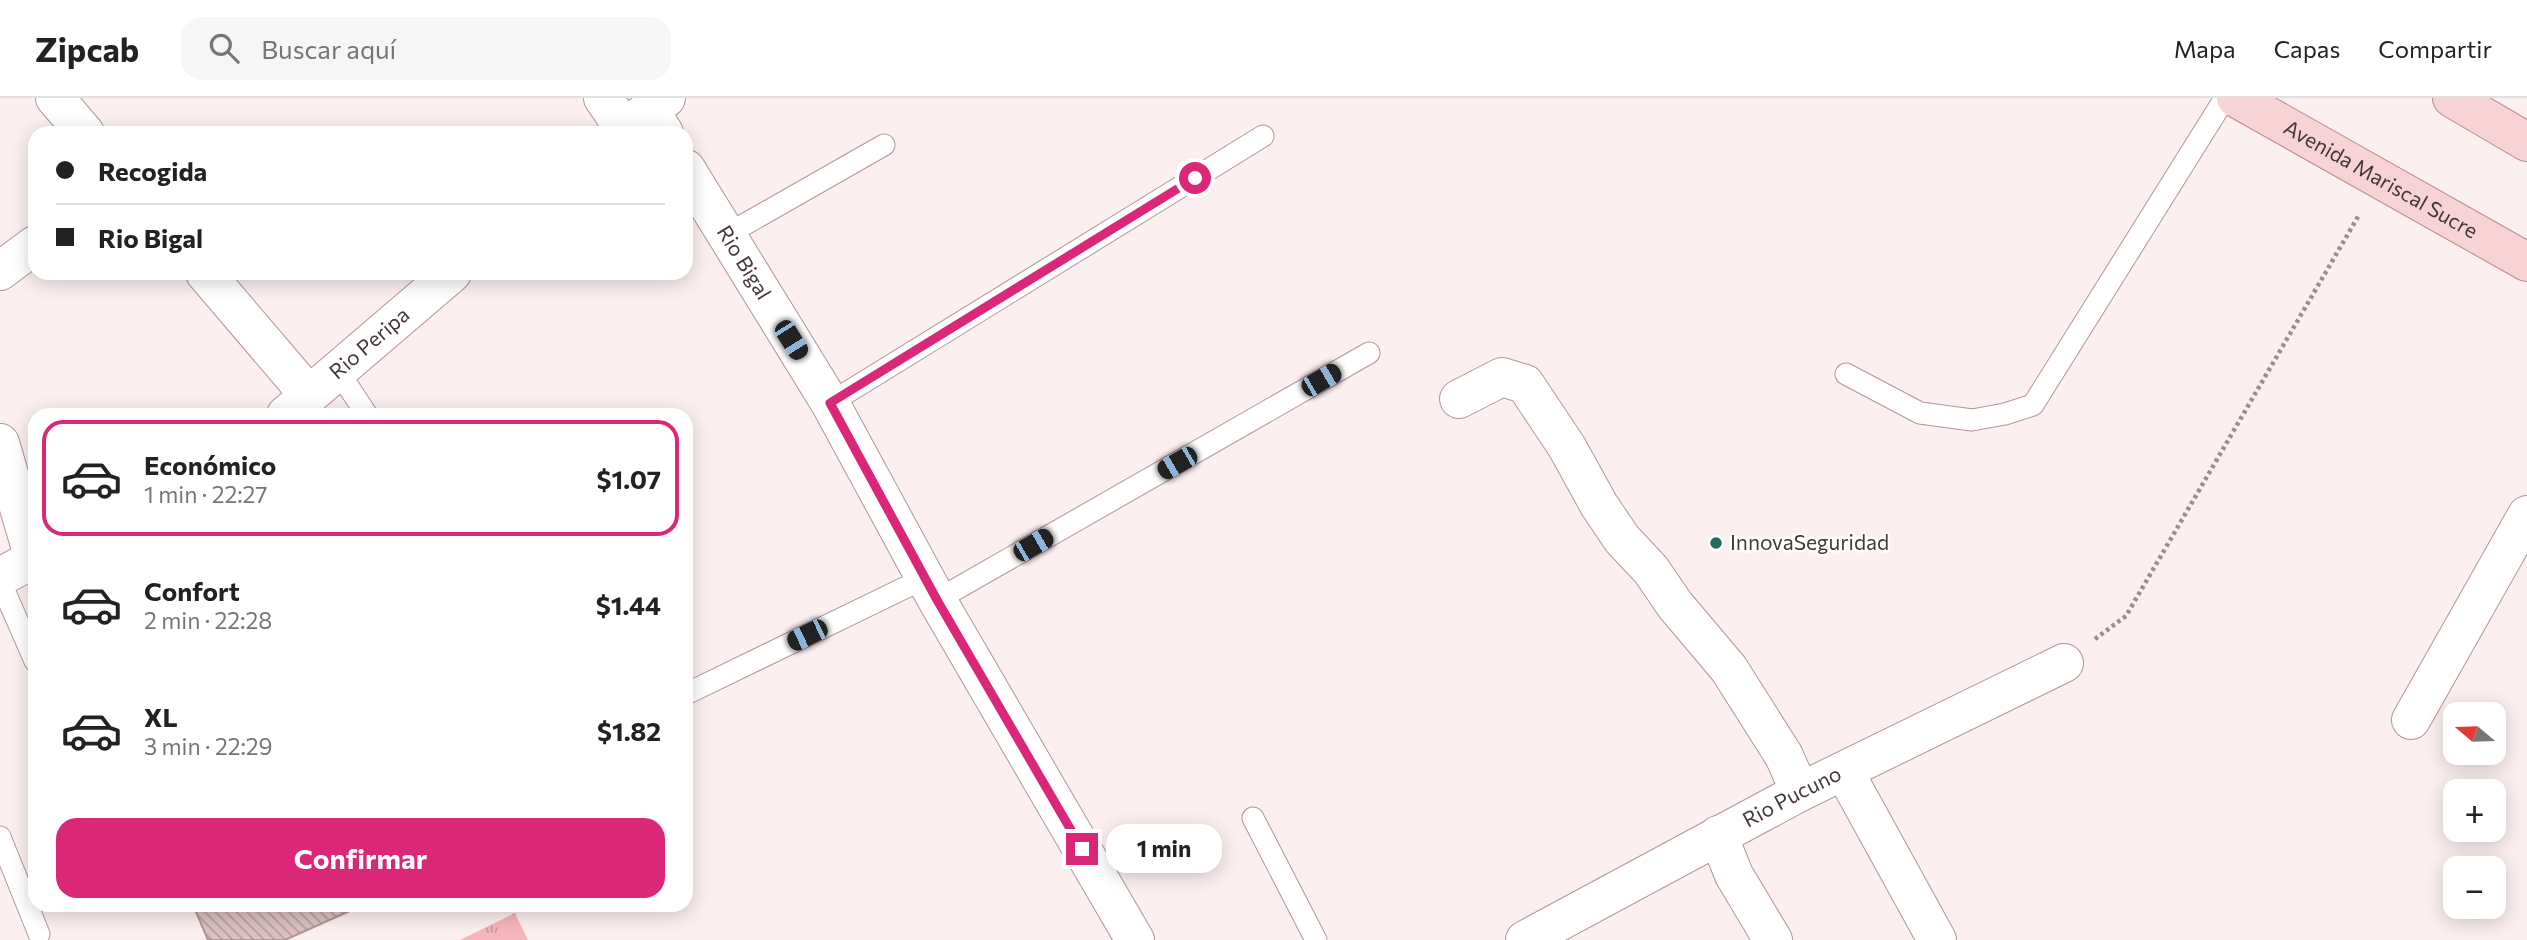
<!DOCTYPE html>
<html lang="es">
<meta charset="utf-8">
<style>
body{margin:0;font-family:Commissioner,sans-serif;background:#f6f6f6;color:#222;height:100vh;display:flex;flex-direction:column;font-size:26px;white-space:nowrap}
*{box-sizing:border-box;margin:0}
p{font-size:23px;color:#767676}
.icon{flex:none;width:38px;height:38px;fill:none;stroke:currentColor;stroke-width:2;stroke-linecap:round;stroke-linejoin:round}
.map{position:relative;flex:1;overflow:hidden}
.drawer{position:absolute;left:28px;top:310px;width:665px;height:504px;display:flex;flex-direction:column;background:#fff;border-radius:21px;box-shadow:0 4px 18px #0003}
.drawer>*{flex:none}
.guide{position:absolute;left:28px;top:28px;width:665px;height:154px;border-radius:21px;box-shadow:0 4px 18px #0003;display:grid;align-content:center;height:154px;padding:0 28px;background:#fff}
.needle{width:46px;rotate:289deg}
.fabs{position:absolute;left:2443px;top:604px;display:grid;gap:14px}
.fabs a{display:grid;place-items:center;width:63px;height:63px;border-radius:14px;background:#fff;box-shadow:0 4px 18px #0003;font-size:35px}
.end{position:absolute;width:32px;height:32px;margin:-16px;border:9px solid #db2777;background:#fff;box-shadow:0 0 0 4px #fff}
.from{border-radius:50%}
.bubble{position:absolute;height:49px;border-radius:21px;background:#fff;box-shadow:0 4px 18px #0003;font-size:23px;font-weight:700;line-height:49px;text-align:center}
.car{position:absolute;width:21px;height:42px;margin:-21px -10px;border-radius:9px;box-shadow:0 0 5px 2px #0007;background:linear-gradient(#222 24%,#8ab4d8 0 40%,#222 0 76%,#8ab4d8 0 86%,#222 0)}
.guide b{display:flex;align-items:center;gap:24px;height:66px;font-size:26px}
.guide b+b{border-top:2px solid #e0e0e0}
.guide i{width:18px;height:18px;background:#222}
ul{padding:12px 0 0;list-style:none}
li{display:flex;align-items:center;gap:21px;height:116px;margin:0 14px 10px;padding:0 14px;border:4px solid transparent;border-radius:21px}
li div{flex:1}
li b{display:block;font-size:26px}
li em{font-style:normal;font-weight:700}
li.on{border-color:#db2777}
li>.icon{width:63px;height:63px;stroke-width:1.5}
.action{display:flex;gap:14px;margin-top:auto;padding:14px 28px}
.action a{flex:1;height:80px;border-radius:21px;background:#db2777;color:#fff;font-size:28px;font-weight:700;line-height:80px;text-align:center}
header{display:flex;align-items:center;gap:42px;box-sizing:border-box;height:98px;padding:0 35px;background:#fff;border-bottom:2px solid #e0e0e0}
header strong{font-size:33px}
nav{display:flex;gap:38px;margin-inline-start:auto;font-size:24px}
.search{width:490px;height:63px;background:#f6f6f6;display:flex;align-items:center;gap:18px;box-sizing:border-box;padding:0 24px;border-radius:21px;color:#767676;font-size:26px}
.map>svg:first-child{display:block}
.grass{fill:url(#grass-tufts)}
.building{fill:url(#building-back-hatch);stroke:#b29596;stroke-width:2}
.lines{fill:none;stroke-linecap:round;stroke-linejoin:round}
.service-casing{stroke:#b29597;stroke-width:23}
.minor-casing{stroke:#b29597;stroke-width:40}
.tertiary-casing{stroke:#b29597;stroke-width:40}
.primary-casing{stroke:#b68a8d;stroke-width:40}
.path{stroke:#998d8d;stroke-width:4.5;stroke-dasharray:3.5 3.5;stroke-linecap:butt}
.service{stroke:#fff;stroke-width:21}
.minor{stroke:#fff;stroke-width:38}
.tertiary{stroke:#fff;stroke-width:38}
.primary{stroke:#f8d3d6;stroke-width:38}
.route{stroke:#db2777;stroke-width:9}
.poi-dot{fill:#276b5e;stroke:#fff;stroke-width:2.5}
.labels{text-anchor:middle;stroke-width:5;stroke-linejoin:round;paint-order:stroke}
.street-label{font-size:21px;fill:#443838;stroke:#fff}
.poi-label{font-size:21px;fill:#443838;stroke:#fff;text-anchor:start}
</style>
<header>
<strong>Zipcab</strong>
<div class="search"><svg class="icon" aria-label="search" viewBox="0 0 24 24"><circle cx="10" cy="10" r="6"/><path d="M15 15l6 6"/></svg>Buscar aquí</div>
<nav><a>Mapa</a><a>Capas</a><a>Compartir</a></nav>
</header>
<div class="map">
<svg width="2527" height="842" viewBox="0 0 2527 842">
<defs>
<pattern id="grass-tufts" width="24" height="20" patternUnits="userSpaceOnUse" patternTransform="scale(1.75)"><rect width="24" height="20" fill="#f5b5ba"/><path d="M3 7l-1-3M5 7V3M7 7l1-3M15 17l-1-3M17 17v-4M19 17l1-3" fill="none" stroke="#c89498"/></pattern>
<pattern id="building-back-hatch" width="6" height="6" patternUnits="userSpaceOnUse" patternTransform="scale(1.75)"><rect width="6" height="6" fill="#dec0c2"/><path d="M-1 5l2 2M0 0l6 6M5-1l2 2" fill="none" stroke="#b69d9f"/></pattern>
</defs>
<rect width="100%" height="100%" fill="#fceff0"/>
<path class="grass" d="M515,815L528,842H460Z"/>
<path class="building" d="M193,807H351L354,811L285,842H208Z"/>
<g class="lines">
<g class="service-casing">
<path id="service" d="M726,137L884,47
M338,273L367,317
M1846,276L1920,315L1972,322L2005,316L2033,307L2225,0
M830,305L1263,38
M0,483L35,563
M937,502L1369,255
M686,596L925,480
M1253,720L1316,842
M0,739L39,836"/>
</g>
<g class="minor-casing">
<g id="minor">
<path d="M55,0L85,35"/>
<path d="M603,0L623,29"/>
<path d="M649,11L664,35"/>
<path id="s1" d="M686,71L830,305L937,502L1135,842"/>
<path d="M0,173L35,147"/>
<path d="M205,175L309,297"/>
<path d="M1459,301L1502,279L1525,286L1567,349L1599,407L1622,441L1651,472L1675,507L1729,571L1784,658L1800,694"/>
<path d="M0,345L34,461"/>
<path d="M2411,622L2527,417"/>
<path d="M1844,673L1937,842"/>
<path d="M1718,737L1734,777L1773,842"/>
<path id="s2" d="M1525,842L1800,694L2064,565"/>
</g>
</g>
<g class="tertiary-casing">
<g id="tertiary">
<path d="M616,35L666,0"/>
<path id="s3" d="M286,317L452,175"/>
<path d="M0,479L35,460"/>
</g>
</g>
<g class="primary-casing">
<g id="primary">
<path id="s4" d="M2236,0L2527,164"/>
<path d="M2452,0L2527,44"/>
</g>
</g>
<path class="path" d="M2095,541L2126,518L2359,117"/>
<use href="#service" class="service"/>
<use href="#minor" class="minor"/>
<use href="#tertiary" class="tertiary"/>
<use href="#primary" class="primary"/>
</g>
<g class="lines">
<path class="route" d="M1082,751L937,502L830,305L1195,80"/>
</g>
<circle class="poi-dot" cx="1716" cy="445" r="7"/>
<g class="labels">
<g class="street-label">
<text dy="7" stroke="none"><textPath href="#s4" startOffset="166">Avenida Mariscal Sucre</textPath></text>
<text dy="7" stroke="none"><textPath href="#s1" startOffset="110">Rio Bigal</textPath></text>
<text dy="7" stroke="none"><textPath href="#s3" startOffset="110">Rio Peripa</textPath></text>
<text dy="7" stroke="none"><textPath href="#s2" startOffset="303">Rio Pucuno</textPath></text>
</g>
<g class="poi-label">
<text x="1730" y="452">InnovaSeguridad</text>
</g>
</g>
</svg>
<div class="fabs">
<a><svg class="needle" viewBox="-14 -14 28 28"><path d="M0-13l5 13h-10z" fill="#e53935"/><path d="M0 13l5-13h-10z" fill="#767676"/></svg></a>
<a>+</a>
<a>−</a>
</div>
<i class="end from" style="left:1195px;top:80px"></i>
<i class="end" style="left:1082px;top:751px"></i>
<div class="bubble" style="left:1106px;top:726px;width:116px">1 min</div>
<i class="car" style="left:791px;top:242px;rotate:148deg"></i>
<i class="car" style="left:1321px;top:282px;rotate:60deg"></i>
<i class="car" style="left:1177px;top:365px;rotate:240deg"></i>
<i class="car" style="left:1033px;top:447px;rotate:60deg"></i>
<i class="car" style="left:807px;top:537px;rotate:244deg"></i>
<div class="guide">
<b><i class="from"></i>Recogida</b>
<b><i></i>Rio Bigal</b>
</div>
<section class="drawer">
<ul>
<li class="on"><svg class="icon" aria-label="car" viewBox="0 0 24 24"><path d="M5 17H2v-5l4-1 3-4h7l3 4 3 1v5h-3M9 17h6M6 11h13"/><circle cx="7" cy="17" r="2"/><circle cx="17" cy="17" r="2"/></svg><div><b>Económico</b><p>1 min · 22:27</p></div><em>$1.07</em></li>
<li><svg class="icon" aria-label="car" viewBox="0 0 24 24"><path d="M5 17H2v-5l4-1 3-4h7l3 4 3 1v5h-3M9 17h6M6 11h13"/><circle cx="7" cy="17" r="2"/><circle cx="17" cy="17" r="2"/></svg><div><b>Confort</b><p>2 min · 22:28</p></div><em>$1.44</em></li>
<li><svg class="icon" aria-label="car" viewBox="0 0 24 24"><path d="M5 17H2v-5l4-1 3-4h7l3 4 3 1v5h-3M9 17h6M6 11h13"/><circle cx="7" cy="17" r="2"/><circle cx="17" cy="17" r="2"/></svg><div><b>XL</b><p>3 min · 22:29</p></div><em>$1.82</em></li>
</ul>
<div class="action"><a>Confirmar</a></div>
</section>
</div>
